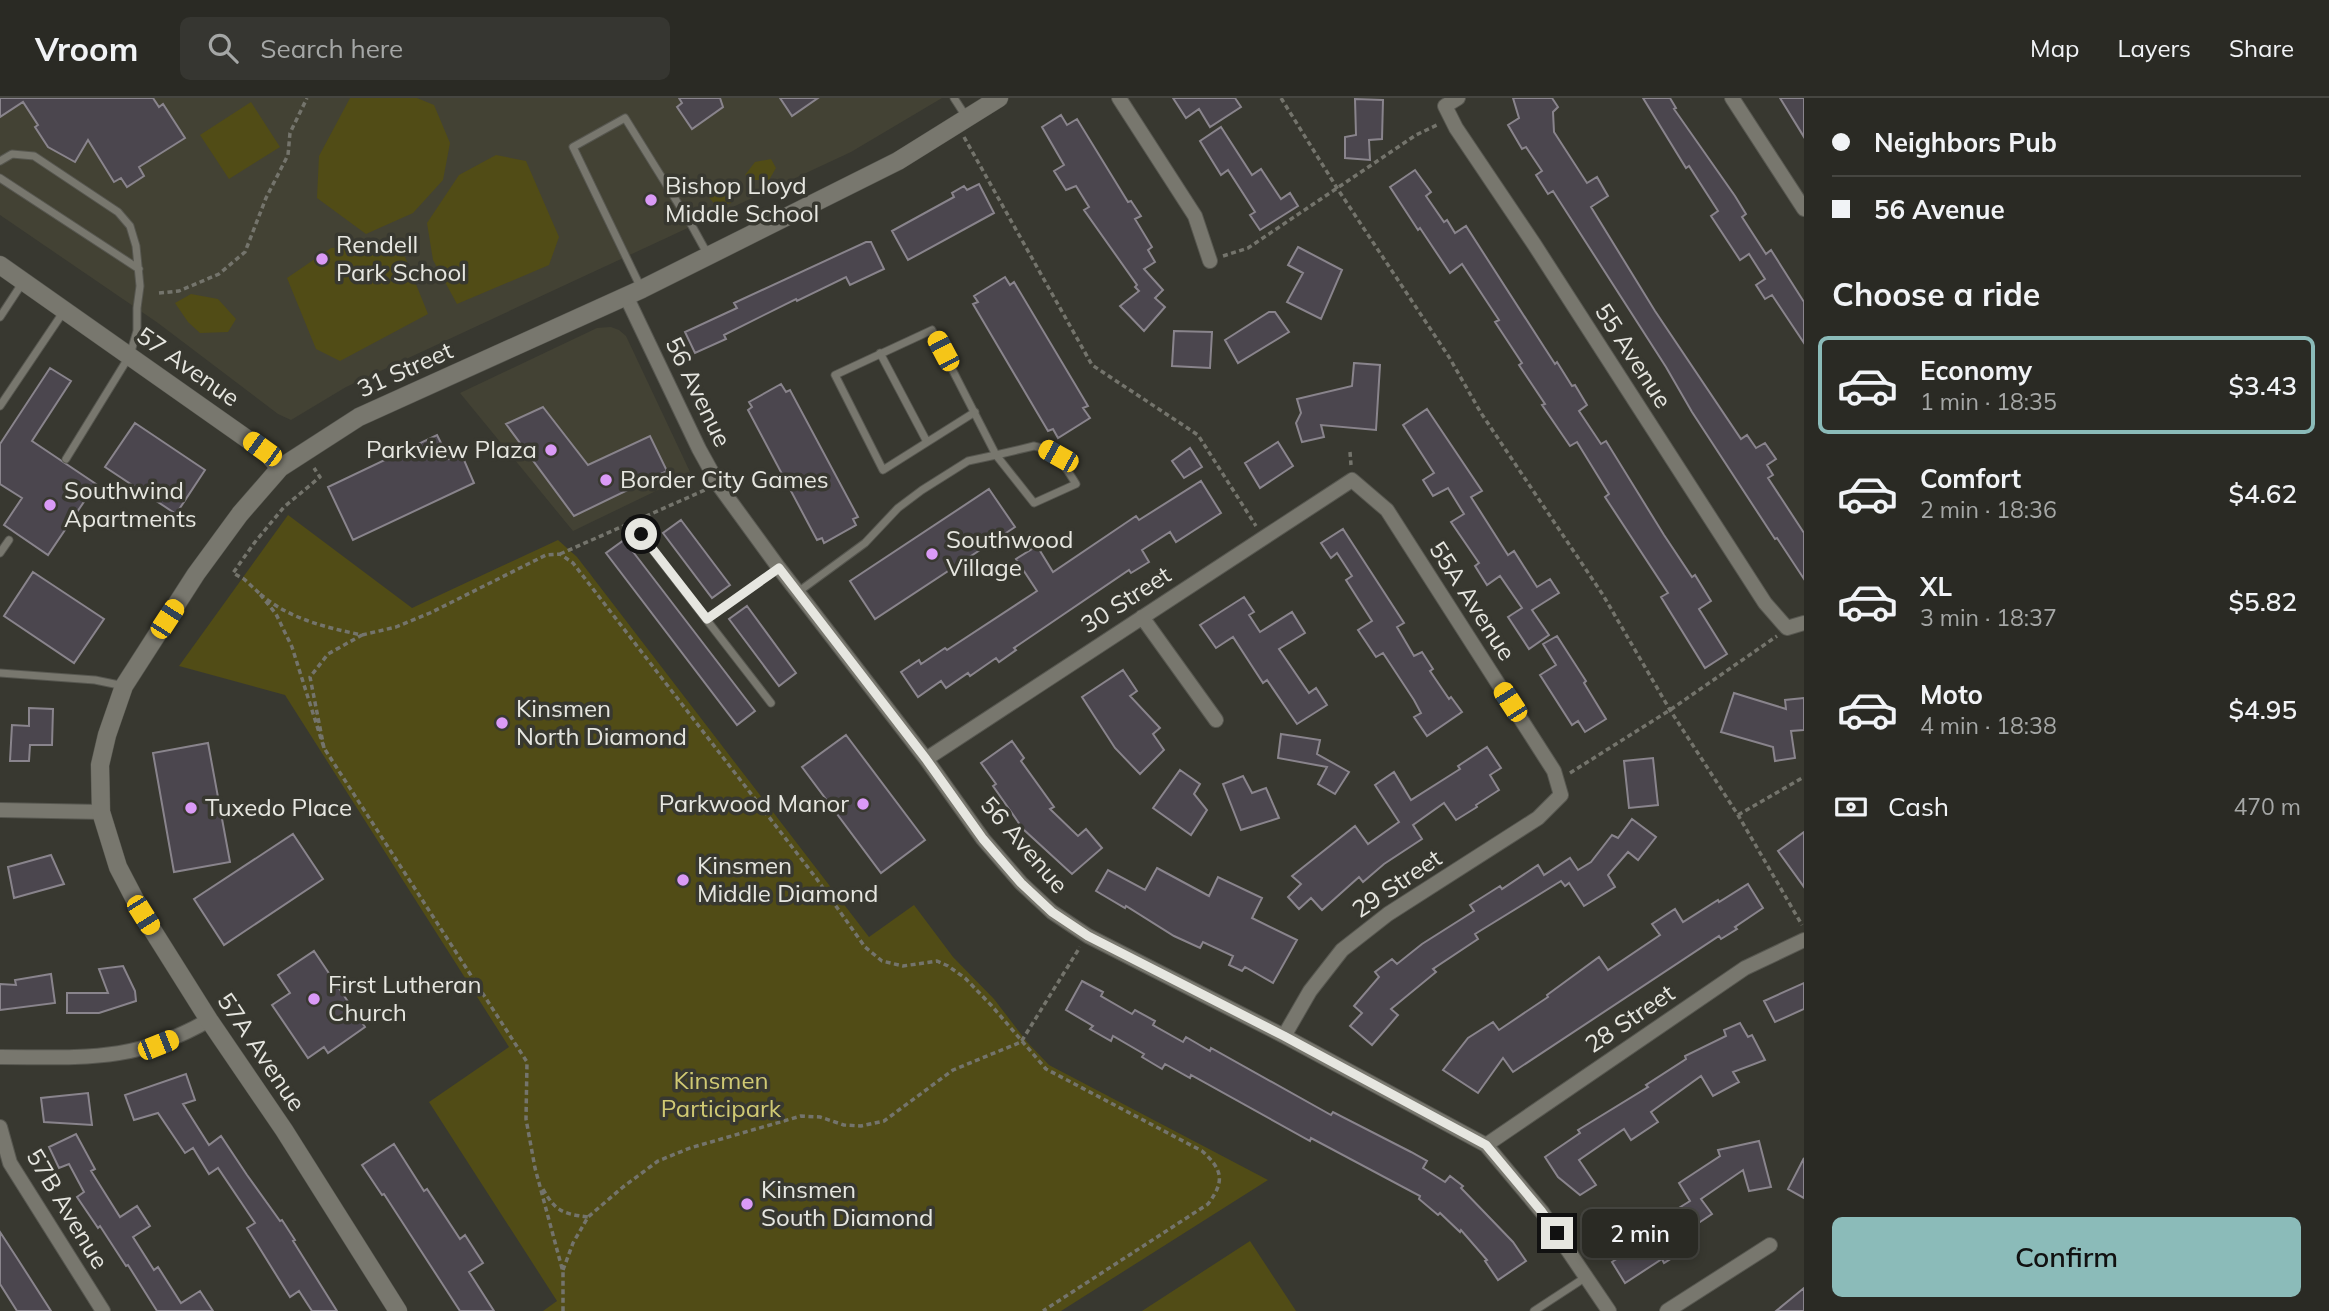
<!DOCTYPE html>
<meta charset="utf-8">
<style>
body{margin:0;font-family:Mulish,sans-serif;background:#363631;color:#f1f3f6;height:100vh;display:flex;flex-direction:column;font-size:26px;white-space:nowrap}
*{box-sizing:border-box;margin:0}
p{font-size:23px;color:#a5a7a6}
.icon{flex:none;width:38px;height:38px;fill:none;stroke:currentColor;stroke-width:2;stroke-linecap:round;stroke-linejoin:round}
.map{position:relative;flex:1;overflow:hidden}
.side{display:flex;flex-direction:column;background:#2a2a24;width:525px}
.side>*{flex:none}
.top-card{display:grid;align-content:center;height:154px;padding:0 28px;background:#2a2a24}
.end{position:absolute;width:32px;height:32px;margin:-16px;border:9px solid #e6e6e0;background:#111;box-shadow:0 0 0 4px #111}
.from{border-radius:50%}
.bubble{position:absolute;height:49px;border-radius:10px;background:#2a2a24;box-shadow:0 4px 10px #0003,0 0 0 2px #464641;font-size:23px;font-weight:600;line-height:49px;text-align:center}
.car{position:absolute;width:21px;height:42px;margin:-21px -10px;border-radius:9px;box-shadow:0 0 5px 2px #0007;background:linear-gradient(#f5c518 24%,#345 0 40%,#f5c518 0 76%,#345 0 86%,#f5c518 0)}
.top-card b{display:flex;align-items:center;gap:24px;height:66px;font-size:26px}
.top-card b+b{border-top:2px solid #464641}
.top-card i{width:18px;height:18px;background:#f1f3f6}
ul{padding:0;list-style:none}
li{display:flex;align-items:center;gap:21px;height:98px;margin:0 14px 10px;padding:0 14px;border:4px solid transparent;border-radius:10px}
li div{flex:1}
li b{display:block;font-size:26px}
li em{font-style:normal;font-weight:600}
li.selected{border-color:#8bbbb9}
li>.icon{width:63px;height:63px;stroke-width:1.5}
h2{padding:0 28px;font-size:32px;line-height:84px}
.pay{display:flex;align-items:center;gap:18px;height:77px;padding:0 28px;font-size:26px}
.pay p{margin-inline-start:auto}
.action{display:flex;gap:14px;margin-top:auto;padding:14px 28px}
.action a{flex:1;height:80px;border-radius:10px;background:#8bbbb9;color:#111;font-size:28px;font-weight:600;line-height:80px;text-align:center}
header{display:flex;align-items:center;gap:42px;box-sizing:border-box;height:98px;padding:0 35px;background:#2a2a24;border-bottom:2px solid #464641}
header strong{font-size:33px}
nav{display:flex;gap:38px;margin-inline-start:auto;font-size:24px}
.search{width:490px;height:63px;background:#363631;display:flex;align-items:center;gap:18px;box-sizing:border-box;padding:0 24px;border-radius:10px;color:#a5a7a6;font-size:26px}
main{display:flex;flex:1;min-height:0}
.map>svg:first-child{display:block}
.built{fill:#434234}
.green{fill:#514c16}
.building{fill:#4b464e;stroke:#89848c;stroke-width:2}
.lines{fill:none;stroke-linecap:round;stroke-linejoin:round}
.service-casing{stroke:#575750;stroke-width:9}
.minor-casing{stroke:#575750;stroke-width:16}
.tertiary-casing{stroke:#575750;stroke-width:19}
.path{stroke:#74746c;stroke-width:3.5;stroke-dasharray:5 3.5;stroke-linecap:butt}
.service{stroke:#78776e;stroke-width:7}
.minor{stroke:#78776e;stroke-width:14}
.tertiary{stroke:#78776e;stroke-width:18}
.route{stroke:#e6e6e0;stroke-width:9}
.poi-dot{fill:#da9af6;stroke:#383830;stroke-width:2.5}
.labels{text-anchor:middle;stroke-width:7;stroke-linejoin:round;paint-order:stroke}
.poi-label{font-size:24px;fill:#e6e6e0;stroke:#383830;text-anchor:start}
.street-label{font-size:24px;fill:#e6e6e0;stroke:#383830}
.park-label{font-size:24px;fill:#d0c973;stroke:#383830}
</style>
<header>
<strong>Vroom</strong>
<div class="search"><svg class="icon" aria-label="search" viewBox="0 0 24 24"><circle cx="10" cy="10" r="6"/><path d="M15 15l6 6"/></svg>Search here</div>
<nav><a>Map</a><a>Layers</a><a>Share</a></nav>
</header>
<main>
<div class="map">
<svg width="1804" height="1213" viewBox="0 0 1804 1213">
<rect width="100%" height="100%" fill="#383830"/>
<path class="built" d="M0,0H942L851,54L346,289L291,322L278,316L158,225L0,117Z
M611,229L619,232L626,238L691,376L573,433L460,295L597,230Z"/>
<path class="green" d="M350,0H417L434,7L450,45L443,82L413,115L366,136L317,100L319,58Z
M251,4L280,49L229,81L200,37Z
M496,57L526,63L559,139L549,167L457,206L433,162L427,125L459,77Z
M771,61L776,70L769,82H754L745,77L755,64Z
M721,86L734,96L731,105L717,109L707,97L704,87Z
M384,147L405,159L428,216L340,263L316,251L287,180L331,150Z
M191,196L218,201L236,221L228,234L200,235L188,224L175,205Z
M288,417L412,510L558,442L577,459L869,839L914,807L953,859L994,901L1027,944L1049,967L1268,1082L1061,1213H543L557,1203L429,1004L509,949L285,597L179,568Z
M1250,1143L1296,1213H1142Z"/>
<path class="building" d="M0,0H153L159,9L163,6L185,40L139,69L144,78L127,89L121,80L114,84L88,42L75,64L48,49L35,29L38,27L23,4L0,19Z
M679,0H720L723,9L692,31L677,9L682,5Z
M780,0H818L792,18Z
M1173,0H1235L1241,9L1210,29L1199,11L1186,20Z
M1513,0H1552L1558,9L1553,14L1554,34L1587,85L1597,79L1608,98L1591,109L1655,213L1741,341L1747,337L1756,350L1765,345L1776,361L1767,367L1773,377L1768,380L1804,435V481L1777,440L1775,441L1692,314L1666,269L1553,93L1548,96L1536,77L1542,73L1526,49L1522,51L1508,27L1519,20Z
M1643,0H1670L1676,10L1674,11L1735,98L1746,116L1742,119L1766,156L1771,152L1804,204V245L1772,197L1765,201L1756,187L1765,181L1749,156L1740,162L1711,118L1718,113L1689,68L1686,70Z
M1780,0H1804V39Z
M1355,1L1383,2L1382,41L1369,42L1370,62L1345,60V39L1356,37Z
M1061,17L1067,27L1077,21L1128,104L1131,103L1141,118L1135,121L1152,149L1148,152L1155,164L1144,171L1163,192L1155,200L1165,209L1144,233L1120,208L1139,193L1135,189L1137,187L1084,112L1089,109L1076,88L1066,92L1054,73L1064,67L1042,29Z
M1221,29L1252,77L1261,71L1281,101L1290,95L1298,108L1260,132L1250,117L1255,114L1228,72L1221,77L1200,43Z
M1415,72L1431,94L1426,98L1444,124L1447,122L1455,135L1466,128L1555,266L1557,264L1572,288L1575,287L1587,307L1579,313L1601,346L1606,343L1664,437L1692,479L1695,477L1711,503L1699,511L1727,556L1705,570L1661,499L1668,495L1605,399L1609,396L1577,344L1570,348L1542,307L1545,306L1519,267L1522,265L1495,224L1499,222L1462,166L1450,175L1420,130L1418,132L1390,89Z
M979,86L994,115L908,162L892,133L954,99L952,95L964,88L967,92Z
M866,144H871L884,171L850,187L846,179L797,203L796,201L724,237L726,241L695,255L685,234L737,210L734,205Z
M1298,149L1342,172L1321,221L1287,204L1303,175L1288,167Z
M1005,179L1010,187L1014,184L1088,308L1083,310L1090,320L1058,340L1053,331L1048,333L973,206L978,204L974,198Z
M1269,214H1275L1289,234L1238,265L1225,242Z
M1174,233L1212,234L1210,270L1172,268Z
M1354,265L1380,267L1376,332L1321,327L1324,339L1302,344L1296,325L1301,315L1297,301L1352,288Z
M50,270L71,283L32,343L96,386L48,457L4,427L22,400L0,386V346Z
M781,286L786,294L790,292L858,419L853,421L856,427L824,445L822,440L817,442L748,312L752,309L749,304Z
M543,309L588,367L650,338L667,373L574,418L506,326Z
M1427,311L1482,393L1471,399L1508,457L1514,453L1537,489L1550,481L1559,495L1532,512L1549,537L1529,551L1508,519L1522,510L1500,478L1487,487L1475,468L1479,465L1451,424L1464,416L1448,390L1433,398L1423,382L1434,375L1403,327Z
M135,325L205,372L176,416L105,369Z
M437,337L449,361L461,355L474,385L353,442L328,389Z
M1278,344L1293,368L1260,390L1245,365Z
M1190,350L1202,369L1184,380L1172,363Z
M1201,383L1221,415L1176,444L1170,434L1142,452L1149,464L1131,475L1129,472L1014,550L1016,552L999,564L996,560L970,578L968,575L946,590L941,583L918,599L901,574L919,562L921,566L945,550L947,552L1037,493L1016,461L1037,448L1053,474L1136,418L1139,422Z
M989,391L1015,429L875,521L850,483Z
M681,422L730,487L712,500L663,435Z
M1343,431L1404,525L1397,529L1414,558L1422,554L1433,571L1430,573L1449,601L1451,599L1462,614L1427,638L1414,619L1421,615L1414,602L1383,555L1376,559L1358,532L1372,523L1346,482L1352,478L1337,455L1331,460L1321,445Z
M624,442L755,613L737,627L606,455Z
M33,474L104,521L74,565L4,518Z
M1244,499L1254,514L1249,517L1260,534L1292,514L1305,535L1279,551L1309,595L1316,590L1327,607L1297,626L1267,582L1263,585L1233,539L1216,550L1200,527Z
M747,508L796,575L779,588L729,521Z
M1557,538L1586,583L1584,585L1606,621L1585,634L1578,623L1572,627L1540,577L1556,567L1543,546Z
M1123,572L1137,593L1130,598L1160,630L1153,636L1164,652L1140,676L1115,650L1082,599Z
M1734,595L1786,611L1785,602L1804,600V632L1791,633L1795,660L1775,663L1773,649L1721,634Z
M29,610L53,611L52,647H30L29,663H10L12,627L29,628Z
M1281,636L1320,642L1317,656L1349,674L1335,696L1318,686L1327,669L1278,660Z
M846,637L925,742L881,775L802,669Z
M1012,643L1024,660L1021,663L1054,709L1050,711L1078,738L1086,731L1102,750L1072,776L1023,731L993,688L996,686L981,665Z
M208,645L230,764L174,774L153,655Z
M1487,649L1501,670L1490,677L1499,692L1476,707L1477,709L1456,722L1444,705L1413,727L1422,741L1384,766L1363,784L1359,779L1322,812L1311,800L1299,811L1288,799L1301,786L1292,778L1355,728L1368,746L1399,724L1375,687L1394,674L1411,702L1460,671L1458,668Z
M1653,660L1658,707L1629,710L1624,663Z
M1180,672L1200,686L1194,696L1207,712L1191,737L1153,710Z
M1243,678L1252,695L1266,690L1279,720L1241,732L1223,686Z
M1632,721L1656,739L1638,762L1628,754L1608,777L1615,789L1584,808L1569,785L1565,788L1561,783L1475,836L1478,841L1433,871L1436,874L1391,911L1398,917L1372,947L1350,928L1362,915L1354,908L1379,879L1375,874L1392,861L1397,866L1422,846L1474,813L1470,807L1500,788L1502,791L1538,767L1544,777L1570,760L1578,772L1591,764L1612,737L1618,740Z
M1804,734V789L1778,753Z
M293,736L323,781L224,847L194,801Z
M51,757L64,786L14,800L8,769Z
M1157,770L1209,798L1218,779L1262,800L1252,820L1297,842L1273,885L1245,869L1242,873L1229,867L1233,858L1203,844L1200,850L1174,838L1126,808L1125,810L1096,793L1108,772L1145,792Z
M1748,786L1763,810L1735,829L1737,831L1721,841L1719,838L1513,974L1503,960L1478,995L1443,972L1468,940L1493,924L1499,932L1548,899L1547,897L1599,859L1608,872L1660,837L1652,826L1675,811L1683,824L1718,802L1719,804Z
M314,853L365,929L328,955L324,949L308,960L272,907L290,895L278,877Z
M123,868L135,893L136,903L99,915H67V895H108L99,871Z
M51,876L55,905L0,912V886L16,887L15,882Z
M1082,883L1103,894L1101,898L1132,916L1135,912L1155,923L1153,927L1183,944L1186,939L1210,953L1211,950L1331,1017L1333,1014L1411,1054L1427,1063L1423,1070L1445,1084L1450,1078L1463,1088L1461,1090L1513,1144L1526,1163L1498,1182L1485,1163L1487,1162L1461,1132L1460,1134L1440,1115L1438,1117L1419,1101L1420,1098L1311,1040L1310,1043L1191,977L1190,980L1165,966L1162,971L1142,959L1144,956L1113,938L1111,943L1090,931L1093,928L1066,912Z
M1804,885V911L1775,924L1764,903Z
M1740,925L1748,939L1752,937L1765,962L1733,974L1739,984L1713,998L1701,978L1651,1014L1658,1024L1631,1042L1624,1031L1579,1062L1596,1087L1580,1097L1558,1079L1545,1059L1580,1035L1578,1032L1648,989L1646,987L1686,961L1685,958L1726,938L1724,932Z
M186,976L195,1002L183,1006L209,1047L221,1038L247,1077L280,1123L282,1122L295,1142L293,1143L337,1213H312L299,1193L290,1199L247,1130L255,1125L218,1070L209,1076L193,1050L185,1055L158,1015L134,1022L125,997Z
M88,995L92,1027L44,1024L41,1000Z
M76,1036L95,1071L91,1073L120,1119L137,1108L150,1128L133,1139L154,1172L158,1169L181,1205L200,1193L213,1213H157L128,1167L126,1168L100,1128L98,1130L77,1099L84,1094L69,1066L59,1070L49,1049Z
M1759,1043L1771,1089L1749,1093L1743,1072L1701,1101L1712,1116L1682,1136L1690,1149L1664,1165L1662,1161L1625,1185L1612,1164L1648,1141L1642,1133L1690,1103L1679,1085L1720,1058L1718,1052Z
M394,1046L424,1093L427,1091L460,1141L465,1137L483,1165L469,1174L494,1213H460L384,1096L382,1097L362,1067Z
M1804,1060V1100L1788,1091Z
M0,1134L17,1160L51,1213H17L0,1186Z
M1804,1190V1213H1776Z"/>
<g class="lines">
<g class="service-casing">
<path id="service" d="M954,0L967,20
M0,63L12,56L34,58L118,114L130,128L136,148L140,188L137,210V233L130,257L66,361
M0,80L139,171
M641,190L573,49L625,20L692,128L708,157
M0,219L23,184
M880,255L927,344
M0,308L64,213
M1034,348C1057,352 1064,367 1076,386L1034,405L996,357Z
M641,437L771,605
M0,455L9,442
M798,494L865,445L898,410L922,392L968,363L996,357L932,232L835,277L883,372L975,314
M707,521L779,470
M0,575L95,582L124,588
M1534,1213L1586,1179"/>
</g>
<g class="minor-casing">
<path id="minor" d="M1119,0L1195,118L1210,163
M1458,0L1445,8L1456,30L1534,146L1765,505L1787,530L1804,525
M1732,0L1804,111
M626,198L699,351L720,389L779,470L926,661L983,741L1021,785L1052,814L1088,838L1284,938L1486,1047L1542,1114L1609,1213
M1142,519L1216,622
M926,661L1352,382L1387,412L1554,673L1561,697L1538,720L1388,816L1342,852L1310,893L1284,938
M0,712L101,714
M0,959C82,959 135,965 209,922
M0,1029L10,1065L103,1213
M1486,1047L1745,870L1804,842
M1667,1213L1770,1147"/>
</g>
<g class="tertiary-casing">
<path id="tertiary" d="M0,167L267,355L280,370
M398,1213L284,1032L209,922L143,817L118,769L101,714L100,667L107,637L124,588L196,476L240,416L280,370L359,319L642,191L898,63L999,0"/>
</g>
<path class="path" d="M1281,0L1337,90L1449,259L1481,315L1603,497L1670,612L1738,717L1802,827
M964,39L1092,267L1198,337L1256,428
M1223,158L1248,150L1416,37L1437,27
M159,195L179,193L219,176L245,154L266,100L288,57L290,35L307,0
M1350,354L1351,367
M560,456L705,392
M259,495L244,481L233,475L255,444L284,409L320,379L314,370
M362,537L396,529L430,515L546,457L560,456L573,465L816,780L865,849L882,863L903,868L937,863L948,868L965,880L991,907L1046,971L1202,1053C1223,1072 1225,1083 1208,1106L1043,1213
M324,650L310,579L328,556L362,537C324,529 289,521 259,495L276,516L292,549L324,650L527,964L526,1021L535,1070L563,1174V1213
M1570,675L1670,612L1777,538
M1738,717L1804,679
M543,1091C555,1113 563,1116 588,1119
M563,1172L573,1145L588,1119L623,1089L658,1063L690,1050L801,1018L820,1019L844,1027L861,1028L884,1023L953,972L1021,944L1080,849"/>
<use href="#service" class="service"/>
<use href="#minor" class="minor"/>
<use href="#tertiary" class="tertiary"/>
</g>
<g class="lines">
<path class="route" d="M641,436L707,521L779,470L926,661L983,741L1021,785L1052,814L1088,838L1284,938L1486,1047L1542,1114L1557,1135"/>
</g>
<g class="poi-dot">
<circle cx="651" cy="102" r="7"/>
<circle cx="322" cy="161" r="7"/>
<circle cx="551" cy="352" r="7"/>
<circle cx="606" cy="382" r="7"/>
<circle cx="50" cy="407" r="7"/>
<circle cx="932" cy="456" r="7"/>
<circle cx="502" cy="625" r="7"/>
<circle cx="863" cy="706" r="7"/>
<circle cx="191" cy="710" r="7"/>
<circle cx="683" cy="782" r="7"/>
<circle cx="314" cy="901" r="7"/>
<circle cx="747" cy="1106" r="7"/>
</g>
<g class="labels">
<g class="poi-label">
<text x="665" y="96">Bishop Lloyd<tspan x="665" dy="28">Middle School</tspan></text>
<text x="336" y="155">Rendell<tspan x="336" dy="28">Park School</tspan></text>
<text x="537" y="360" text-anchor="end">Parkview Plaza</text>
<text x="620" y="390">Border City Games</text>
<text x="64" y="401">Southwind<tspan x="64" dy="28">Apartments</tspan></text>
<text x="946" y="450">Southwood<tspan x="946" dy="28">Village</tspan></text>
<text x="516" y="619">Kinsmen<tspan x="516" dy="28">North Diamond</tspan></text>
<text x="849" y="714" text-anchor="end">Parkwood Manor</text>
<text x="205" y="718">Tuxedo Place</text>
<text x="697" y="776">Kinsmen<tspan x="697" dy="28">Middle Diamond</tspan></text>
<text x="328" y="895">First Lutheran<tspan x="328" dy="28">Church</tspan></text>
<text x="761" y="1100">Kinsmen<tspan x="761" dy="28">South Diamond</tspan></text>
</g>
<g class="street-label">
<text transform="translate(1633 258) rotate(57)" y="8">55 Avenue</text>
<text transform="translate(188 269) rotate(35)" y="8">57 Avenue</text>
<text transform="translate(405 272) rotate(-24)" y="8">31 Street</text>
<text transform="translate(698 294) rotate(64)" y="8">56 Avenue</text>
<text transform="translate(1126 502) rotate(-33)" y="8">30 Street</text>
<text transform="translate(1472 503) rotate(57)" y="8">55A Avenue</text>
<text transform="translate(1024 747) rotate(49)" y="8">56 Avenue</text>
<text transform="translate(1397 786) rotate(-34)" y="8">29 Street</text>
<text transform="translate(1630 921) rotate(-34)" y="8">28 Street</text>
<text transform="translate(261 954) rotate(56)" y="8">57A Avenue</text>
<text transform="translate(67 1111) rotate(59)" y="8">57B Avenue</text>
</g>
<g class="park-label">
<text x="721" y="991">Kinsmen<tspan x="721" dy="28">Participark</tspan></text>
</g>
</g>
</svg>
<i class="end from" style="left:641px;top:436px"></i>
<i class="end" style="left:1557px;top:1135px"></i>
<div class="bubble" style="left:1582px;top:1111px;width:116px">2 min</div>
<i class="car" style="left:943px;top:253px;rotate:332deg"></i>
<i class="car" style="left:262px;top:351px;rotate:306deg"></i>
<i class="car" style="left:1058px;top:358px;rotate:299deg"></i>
<i class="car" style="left:167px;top:521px;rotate:33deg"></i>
<i class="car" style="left:1510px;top:604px;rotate:327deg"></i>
<i class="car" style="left:143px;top:817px;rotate:148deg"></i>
<i class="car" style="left:158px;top:947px;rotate:68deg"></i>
</div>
<section class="side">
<div class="top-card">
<b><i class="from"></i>Neighbors Pub</b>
<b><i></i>56 Avenue</b>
</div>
<h2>Choose a ride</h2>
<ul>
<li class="selected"><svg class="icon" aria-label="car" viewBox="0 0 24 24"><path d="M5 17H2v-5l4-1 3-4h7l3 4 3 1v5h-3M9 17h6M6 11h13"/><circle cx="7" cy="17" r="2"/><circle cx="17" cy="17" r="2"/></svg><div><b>Economy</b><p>1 min · 18:35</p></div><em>$3.43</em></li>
<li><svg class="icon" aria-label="car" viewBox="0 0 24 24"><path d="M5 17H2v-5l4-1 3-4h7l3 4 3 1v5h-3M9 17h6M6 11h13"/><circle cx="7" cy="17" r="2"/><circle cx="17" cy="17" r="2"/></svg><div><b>Comfort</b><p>2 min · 18:36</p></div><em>$4.62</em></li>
<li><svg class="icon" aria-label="car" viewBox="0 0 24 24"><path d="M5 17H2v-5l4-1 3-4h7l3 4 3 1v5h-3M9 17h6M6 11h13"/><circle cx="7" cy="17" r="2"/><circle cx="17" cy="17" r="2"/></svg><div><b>XL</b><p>3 min · 18:37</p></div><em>$5.82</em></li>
<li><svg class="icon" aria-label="car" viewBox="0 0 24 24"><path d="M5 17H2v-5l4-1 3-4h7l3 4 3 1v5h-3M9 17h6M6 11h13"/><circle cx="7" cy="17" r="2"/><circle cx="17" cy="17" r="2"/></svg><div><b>Moto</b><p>4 min · 18:38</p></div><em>$4.95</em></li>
</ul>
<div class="pay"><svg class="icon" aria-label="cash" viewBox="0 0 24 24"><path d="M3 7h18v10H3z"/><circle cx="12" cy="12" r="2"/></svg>Cash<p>470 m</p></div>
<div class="action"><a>Confirm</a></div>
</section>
</main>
